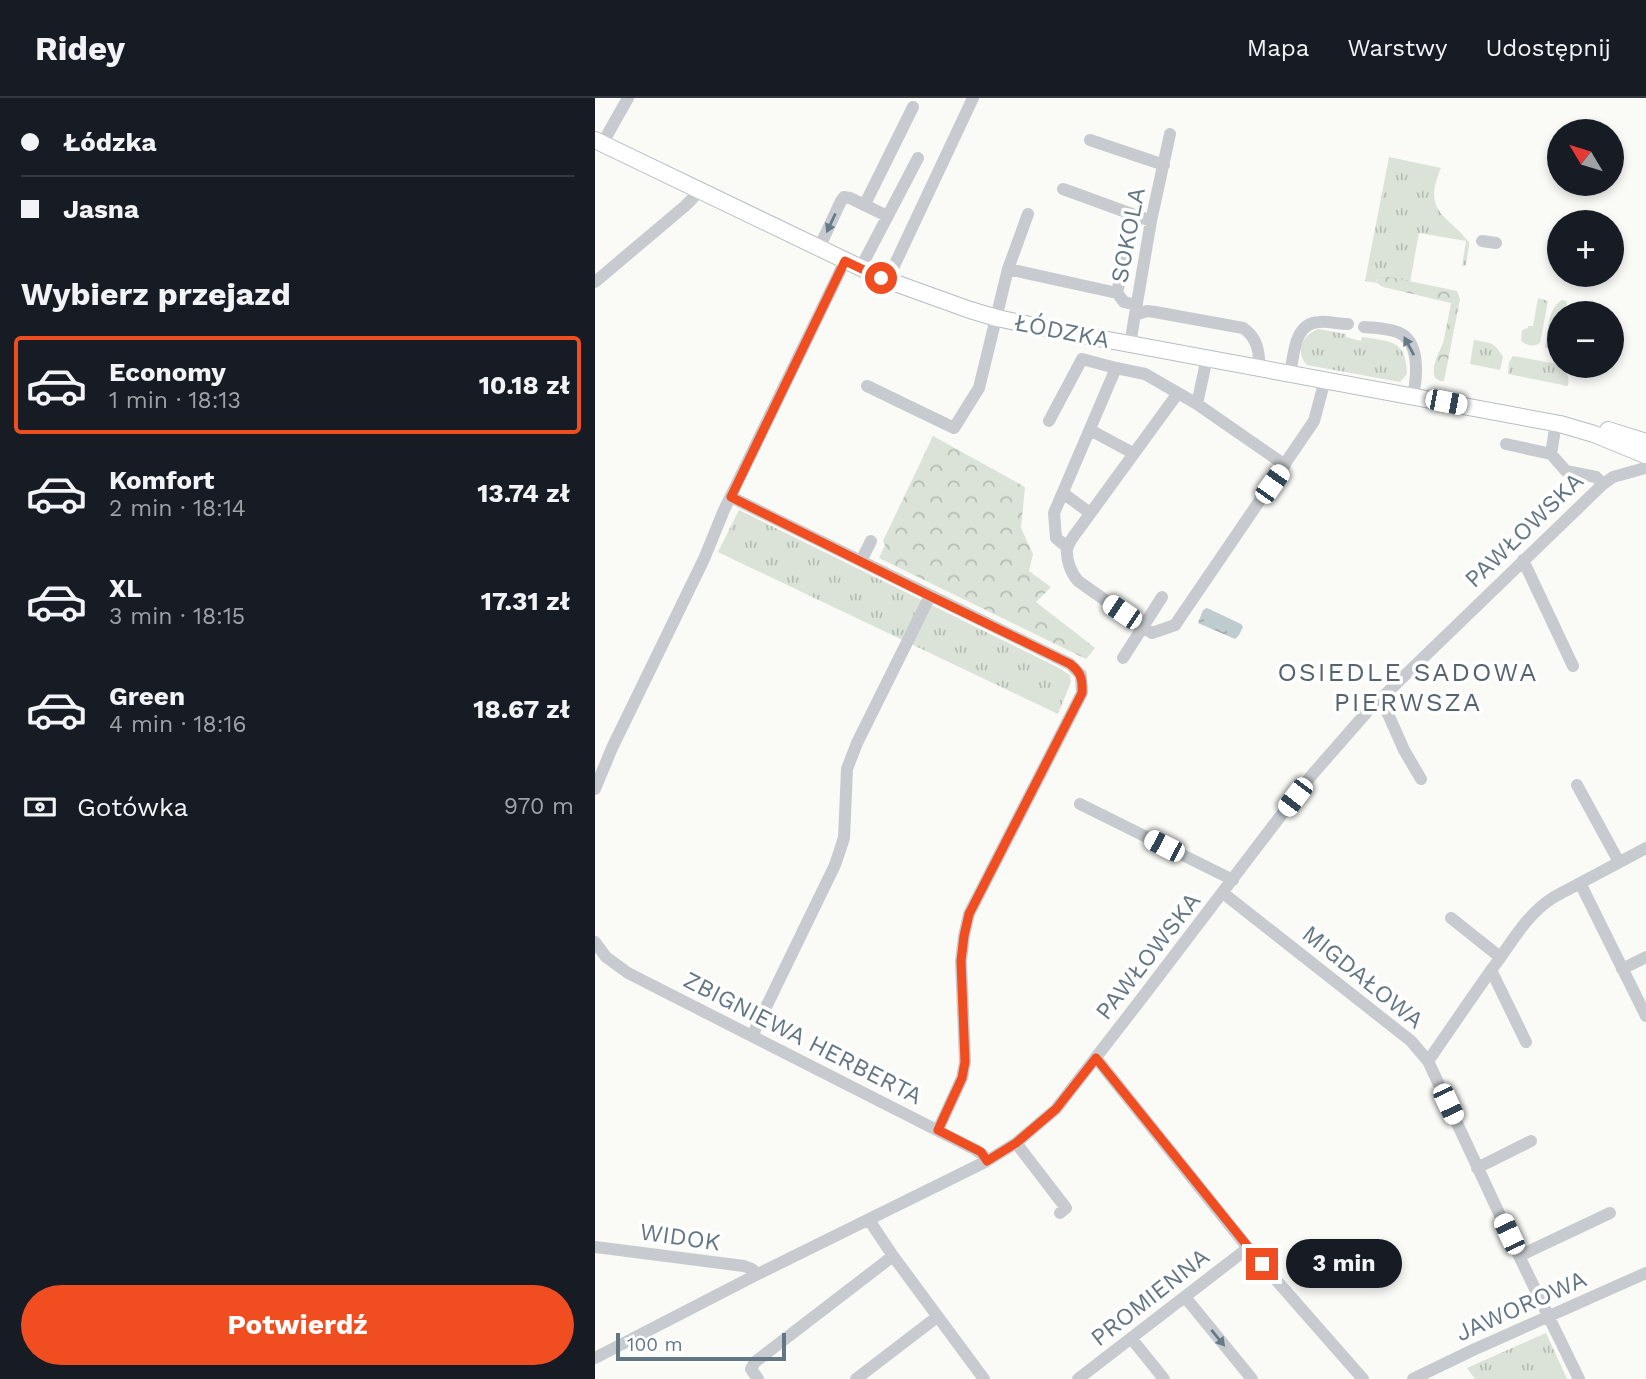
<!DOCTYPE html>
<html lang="pl">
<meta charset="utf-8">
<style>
body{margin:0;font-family:"Work Sans",sans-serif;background:#242831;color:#f1f3f6;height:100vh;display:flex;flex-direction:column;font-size:26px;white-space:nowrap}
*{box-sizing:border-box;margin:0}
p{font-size:23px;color:#9ea1a6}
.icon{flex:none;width:38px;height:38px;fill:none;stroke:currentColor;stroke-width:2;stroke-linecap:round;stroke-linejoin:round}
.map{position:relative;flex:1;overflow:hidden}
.sheet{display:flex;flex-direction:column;background:#171b24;width:595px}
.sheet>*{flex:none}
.hud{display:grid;align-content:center;height:154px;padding:0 21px;background:#171b24}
.needle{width:46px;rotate:308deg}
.buttons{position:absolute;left:952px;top:21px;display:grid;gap:14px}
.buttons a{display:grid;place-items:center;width:77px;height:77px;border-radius:50%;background:#171b24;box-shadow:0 4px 10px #0003;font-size:35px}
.scale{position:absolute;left:21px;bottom:18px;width:170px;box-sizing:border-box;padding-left:7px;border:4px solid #627684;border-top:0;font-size:19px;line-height:24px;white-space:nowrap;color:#627684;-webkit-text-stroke:5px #fff;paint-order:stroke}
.end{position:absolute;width:32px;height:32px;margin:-16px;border:9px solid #f04e21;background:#fff;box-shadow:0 0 0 4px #fff}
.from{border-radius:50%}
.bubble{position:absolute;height:49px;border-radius:24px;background:#171b24;box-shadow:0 4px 10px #0003;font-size:23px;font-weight:700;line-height:49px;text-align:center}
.car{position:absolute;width:21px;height:42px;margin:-21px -10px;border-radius:9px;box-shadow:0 0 5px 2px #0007;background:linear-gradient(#fff 24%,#345 0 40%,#fff 0 76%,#345 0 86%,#fff 0)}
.hud b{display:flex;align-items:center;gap:24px;height:66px;font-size:26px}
.hud b+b{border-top:2px solid #363941}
.hud i{width:18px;height:18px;background:#f1f3f6}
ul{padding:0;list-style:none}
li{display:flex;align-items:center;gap:21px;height:98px;margin:0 14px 10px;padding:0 7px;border:4px solid transparent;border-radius:7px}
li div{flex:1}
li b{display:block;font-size:26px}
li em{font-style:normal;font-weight:700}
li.current{border-color:#f04e21}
li>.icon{width:63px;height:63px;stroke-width:1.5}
h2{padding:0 21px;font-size:32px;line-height:84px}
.pay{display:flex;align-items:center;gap:18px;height:77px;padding:0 21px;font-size:26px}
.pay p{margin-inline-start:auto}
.button{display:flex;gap:14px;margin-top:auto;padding:14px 21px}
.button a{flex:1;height:80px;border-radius:42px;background:#f04e21;color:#fff;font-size:28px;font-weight:700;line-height:80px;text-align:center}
header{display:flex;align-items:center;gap:42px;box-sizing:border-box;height:98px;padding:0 35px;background:#171b24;border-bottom:2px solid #363941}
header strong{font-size:33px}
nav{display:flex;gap:38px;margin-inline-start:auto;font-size:24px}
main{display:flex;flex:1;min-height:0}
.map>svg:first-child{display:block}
.grass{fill:url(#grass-tufts)}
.forest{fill:url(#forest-crowns)}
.water{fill:url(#water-ripples)}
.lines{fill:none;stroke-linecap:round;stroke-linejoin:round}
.major-casing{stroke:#b7bdc1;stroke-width:18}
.minor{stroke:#c7cbcf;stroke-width:12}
.major{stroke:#fff;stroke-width:16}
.oneway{fill:#677a88}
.route{stroke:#f04e21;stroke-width:9}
.labels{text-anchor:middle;stroke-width:7;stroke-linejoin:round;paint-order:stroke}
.street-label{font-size:24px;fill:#627684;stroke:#fff}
.neighbourhood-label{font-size:26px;letter-spacing:2px;fill:#55646f;stroke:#fff}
</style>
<header>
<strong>Ridey</strong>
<nav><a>Mapa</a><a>Warstwy</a><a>Udostępnij</a></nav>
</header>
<main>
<section class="sheet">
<div class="hud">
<b><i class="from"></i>Łódzka</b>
<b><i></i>Jasna</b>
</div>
<h2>Wybierz przejazd</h2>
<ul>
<li class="current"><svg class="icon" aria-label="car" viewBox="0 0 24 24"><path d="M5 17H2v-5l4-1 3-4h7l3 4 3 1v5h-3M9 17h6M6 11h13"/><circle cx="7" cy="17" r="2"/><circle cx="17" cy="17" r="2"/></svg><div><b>Economy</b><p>1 min · 18:13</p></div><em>10.18 zł</em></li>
<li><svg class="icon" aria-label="car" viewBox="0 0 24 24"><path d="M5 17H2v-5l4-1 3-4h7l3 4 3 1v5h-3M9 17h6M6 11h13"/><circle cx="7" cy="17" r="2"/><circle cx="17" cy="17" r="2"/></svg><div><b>Komfort</b><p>2 min · 18:14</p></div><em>13.74 zł</em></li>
<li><svg class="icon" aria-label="car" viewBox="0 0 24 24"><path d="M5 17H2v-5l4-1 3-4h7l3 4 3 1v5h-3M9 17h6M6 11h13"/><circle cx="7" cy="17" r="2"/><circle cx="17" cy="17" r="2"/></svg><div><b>XL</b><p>3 min · 18:15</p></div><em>17.31 zł</em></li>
<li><svg class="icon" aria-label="car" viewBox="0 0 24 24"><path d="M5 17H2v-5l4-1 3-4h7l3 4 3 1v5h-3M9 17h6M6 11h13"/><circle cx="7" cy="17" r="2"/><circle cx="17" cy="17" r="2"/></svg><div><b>Green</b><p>4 min · 18:16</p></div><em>18.67 zł</em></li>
</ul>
<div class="pay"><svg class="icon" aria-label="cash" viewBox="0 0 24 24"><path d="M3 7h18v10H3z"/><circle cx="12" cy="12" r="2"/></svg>Gotówka<p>970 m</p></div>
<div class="button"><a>Potwierdź</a></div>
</section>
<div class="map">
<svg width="1051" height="1281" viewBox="0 0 1051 1281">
<defs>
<pattern id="grass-tufts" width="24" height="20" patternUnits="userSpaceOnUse" patternTransform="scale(1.75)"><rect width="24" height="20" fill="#dbe2d8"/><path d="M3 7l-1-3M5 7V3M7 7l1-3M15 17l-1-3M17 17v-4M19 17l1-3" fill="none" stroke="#b5bcb5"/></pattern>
<pattern id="forest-crowns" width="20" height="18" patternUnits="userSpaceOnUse" patternTransform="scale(1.75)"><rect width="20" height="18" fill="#dbe2d8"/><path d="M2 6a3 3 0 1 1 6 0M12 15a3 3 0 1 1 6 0" fill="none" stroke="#b5bcb5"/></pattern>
<pattern id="water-ripples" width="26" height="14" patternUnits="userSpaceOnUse" patternTransform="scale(1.75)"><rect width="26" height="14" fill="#becbcf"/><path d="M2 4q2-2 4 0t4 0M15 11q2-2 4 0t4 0" fill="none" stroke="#9ea9ae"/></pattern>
</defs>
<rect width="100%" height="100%" fill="#fafaf7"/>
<path class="grass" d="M794,59L846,70C827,114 851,116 874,144V148L871,167L867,168L871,143L824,135L815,184L785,177L781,182L782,185L770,183Z
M943,200L953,203L945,245C940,249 930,248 926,242L927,232L933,230V228H938Z
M967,202L972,203L970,215H964V243L957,250H950C953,235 952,210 967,202Z
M723,231L751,236V239L766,243L767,239C796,244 811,241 812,276L805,284L712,267C699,254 708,237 723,231Z
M879,242C896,245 899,244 908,259L905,272L875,266Z
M918,258L963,266C971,271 975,277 973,288L913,276L914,264Z
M144,412L462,569L475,577L476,584L463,616L123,454Z
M951,1235L972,1281H880L872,1270Z"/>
<path class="forest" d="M785,177L862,193L865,201L849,283H845L840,280C835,266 846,254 849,241C851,229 854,217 856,205L788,189L782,185L781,179Z
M338,338L430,389L426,430L438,456L434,473L456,489L441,504L500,550L491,561L284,460L290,447L288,443Z"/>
<path class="water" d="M612,510L646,526L648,529L644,537L640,541L603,525L608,512Z"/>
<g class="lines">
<g class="major-casing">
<path id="major" d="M0,42L289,181L375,212L402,220L454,231L965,326L999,336L1050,357
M1013,332L1051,344"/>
</g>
<path class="minor" d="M495,42L569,67
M7,46L33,0
M468,91L556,123
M270,106L318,9
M887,143L901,145
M224,150L246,103L249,99L255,100L292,118
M265,171L323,60
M413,171L522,195L529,204L541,207
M289,181L299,168L378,0
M0,184L90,108L98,100L102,92
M522,195L531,153
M540,217L552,213L560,214L648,230C662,239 665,254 664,270
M769,229C780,230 792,230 802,234C826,242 822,279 818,298
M535,246L556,123L575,36
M695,276C699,257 699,225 724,224C733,223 743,226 753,226
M272,288L359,330L384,290L413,171L433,116
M583,295L602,306L690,367
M602,306L612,260
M454,323L487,261L521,270
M495,332L538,355
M911,346L956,356L961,325
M956,356L971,373L1001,379L1008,386
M468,395L495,415
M136,399L475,566L486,577L487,595L374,816L369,838L366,863L370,964L367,980L343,1032
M472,449L461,440L459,415L521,270L550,276L583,295L484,431C480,436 474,444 472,451C471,462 476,475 483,483L557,535L580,527L719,323L730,282
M928,462L978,568
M266,463L276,443
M528,560L567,499
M786,600L809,652L826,681
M982,687L1024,764
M0,691L17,650L109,461L129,412L250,163
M485,706L638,782
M985,785L1051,918
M628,795L816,943L833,963L924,1158L984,1281
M856,820L905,859
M0,844L11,859L33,875L381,1052L388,1057L392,1063
M1027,871L1051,859
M896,872L931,944
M157,938L240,767L249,740L252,671L262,645L335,498
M501,960L653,1150L768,1281
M833,963C857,929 880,894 905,860C921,837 935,814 959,799L1051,750
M421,1045L471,1110L465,1115
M882,1070L936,1043
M274,1122L298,1158L389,1281
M0,1149L149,1168L157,1171L163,1176
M924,1158L1015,1115
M590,1199L657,1281
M536,1240L569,1281
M0,1260L163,1176L392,1063L421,1045L461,1011L550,896L716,678L772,614L1007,387L1018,379L1050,370
M163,1281L156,1271L160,1264L298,1158
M261,1281L342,1219
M483,1281L653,1150
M818,1281L878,1252L1051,1175"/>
<use href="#major" class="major"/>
</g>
<defs><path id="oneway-solid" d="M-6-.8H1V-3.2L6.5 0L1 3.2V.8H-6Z" transform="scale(1.75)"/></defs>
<g class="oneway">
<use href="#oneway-solid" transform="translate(236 125) rotate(115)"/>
<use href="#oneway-solid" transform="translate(814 248) rotate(-118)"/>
<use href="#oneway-solid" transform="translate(623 1240) rotate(51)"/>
</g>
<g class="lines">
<path class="route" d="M286,180L250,163L136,399L335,498L475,566C486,574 488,582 487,595L374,816L369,838L366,863L370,964L367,980L343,1032L386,1054L392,1063L421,1045L461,1011L501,960L667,1166"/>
</g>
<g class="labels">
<g class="street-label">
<text transform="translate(533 137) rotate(-79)" y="8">SOKOLA</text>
<text transform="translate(467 233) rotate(11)" y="8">ŁÓDZKA</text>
<text transform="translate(929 432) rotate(-44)" y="8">PAWŁOWSKA</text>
<text transform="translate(553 858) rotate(-52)" y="8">PAWŁOWSKA</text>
<text transform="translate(768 879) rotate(39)" y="8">MIGDAŁOWA</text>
<text transform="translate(208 940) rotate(27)" y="8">ZBIGNIEWA HERBERTA</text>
<text transform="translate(85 1139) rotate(8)" y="8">WIDOK</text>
<text transform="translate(555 1199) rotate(-38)" y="8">PROMIENNA</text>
<text transform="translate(926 1208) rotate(-24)" y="8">JAWOROWA</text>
</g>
<g class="neighbourhood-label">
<text x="813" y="583">OSIEDLE SADOWA<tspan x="813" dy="30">PIERWSZA</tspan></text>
</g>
</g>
</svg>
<div class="buttons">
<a><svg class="needle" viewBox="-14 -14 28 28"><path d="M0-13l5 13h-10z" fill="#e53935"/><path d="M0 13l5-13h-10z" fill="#9ea1a6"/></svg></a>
<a>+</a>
<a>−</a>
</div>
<div class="scale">100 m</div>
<i class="end from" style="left:286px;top:180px"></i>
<i class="end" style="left:667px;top:1166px"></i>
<div class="bubble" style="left:691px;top:1141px;width:116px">3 min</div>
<i class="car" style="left:851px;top:304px;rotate:101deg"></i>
<i class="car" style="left:677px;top:386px;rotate:35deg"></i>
<i class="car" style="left:527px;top:514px;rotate:304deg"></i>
<i class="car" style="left:700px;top:699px;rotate:217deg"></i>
<i class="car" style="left:569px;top:748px;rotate:297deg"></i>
<i class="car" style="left:853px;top:1006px;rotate:155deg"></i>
<i class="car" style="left:914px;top:1136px;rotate:335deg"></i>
</div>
</main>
